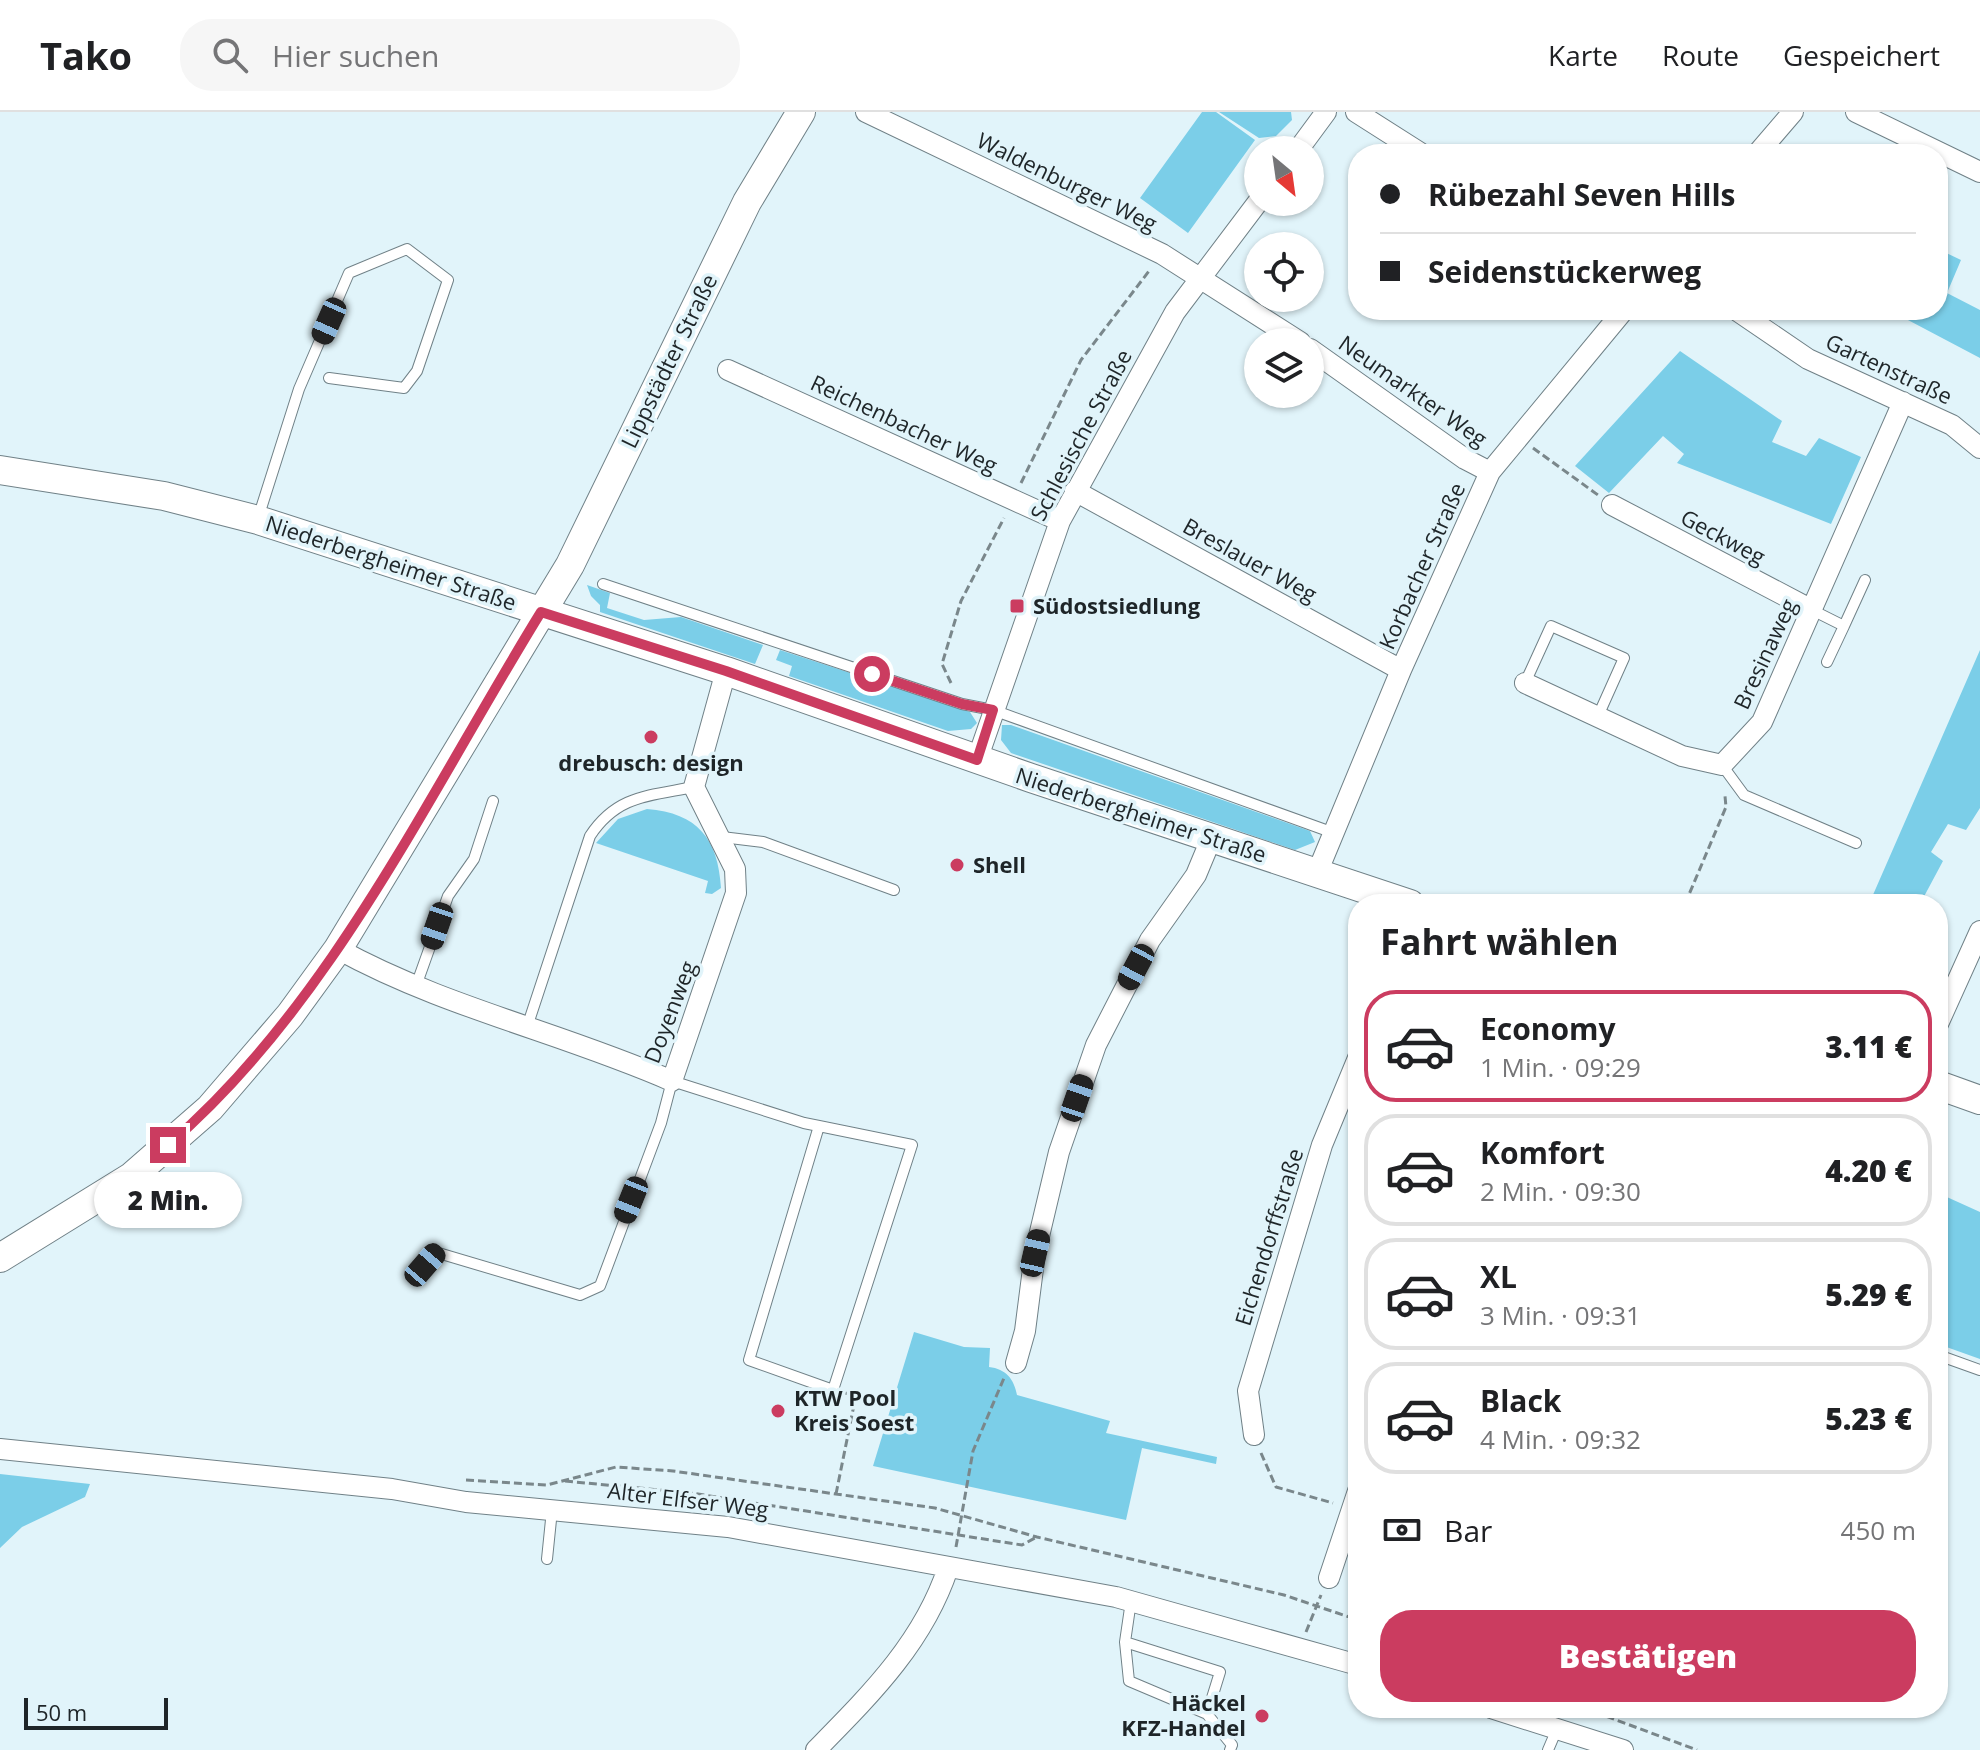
<!DOCTYPE html>
<html lang="de">
<meta charset="utf-8">
<style>
body{margin:0;font-family:"Open Sans",sans-serif;background:#f6f6f6;color:#202124;height:100vh;display:flex;flex-direction:column;font-size:30px;white-space:nowrap}
*{box-sizing:border-box;margin:0}
p{font-size:26px;color:#757577}
.icon{flex:none;width:44px;height:44px;fill:none;stroke:currentColor;stroke-width:2;stroke-linecap:round;stroke-linejoin:round}
.map{position:relative;flex:1;overflow:hidden}
.details{position:absolute;left:1348px;top:782px;width:600px;height:824px;display:flex;flex-direction:column;background:#fff;border-radius:32px;box-shadow:0 2px 6px #0004}
.details>*{flex:none}
.hud{position:absolute;left:1348px;top:32px;width:600px;height:176px;border-radius:32px;box-shadow:0 2px 6px #0004;display:grid;align-content:center;height:176px;padding:0 32px;background:#fff}
.needle{width:52px;rotate:151deg}
.fabs{position:absolute;left:1244px;top:24px;display:grid;gap:16px}
.fabs a{display:grid;place-items:center;width:80px;height:80px;border-radius:50%;background:#fff;box-shadow:0 2px 6px #0004;font-size:40px}
.scale{position:absolute;left:24px;bottom:20px;width:144px;box-sizing:border-box;padding-left:8px;border:4px solid #1e2528;border-top:0;font-size:22px;line-height:28px;white-space:nowrap;color:#1e2528;-webkit-text-stroke:6px #e1f4fa;paint-order:stroke}
.end{position:absolute;width:36px;height:36px;margin:-18px;border:10px solid #cb3c60;background:#fff;box-shadow:0 0 0 4px #fff}
.from{border-radius:50%}
.bubble{position:absolute;height:56px;border-radius:28px;background:#fff;box-shadow:0 2px 6px #0004;font-size:26px;font-weight:800;line-height:56px;text-align:center}
.car{position:absolute;width:24px;height:48px;margin:-24px -12px;border-radius:10px;box-shadow:0 0 6px 2px #0007;background:linear-gradient(#222 24%,#8ab4d8 0 40%,#222 0 76%,#8ab4d8 0 86%,#222 0)}
.hud b{display:flex;align-items:center;gap:28px;height:76px;font-size:30px}
.hud b+b{border-top:2px solid #e0e0e0}
.hud i{width:20px;height:20px;background:#202124}
ul{padding:0;list-style:none}
li{display:flex;align-items:center;gap:24px;height:112px;margin:0 16px 12px;padding:0 16px;border:4px solid #e0e0e0;border-radius:32px}
li div{flex:1}
li b{display:block;font-size:30px}
li em{font-style:normal;font-weight:800}
li.on{border-color:#cb3c60}
li>.icon{width:72px;height:72px;stroke-width:1.5}
h2{padding:0 32px;font-size:36px;line-height:96px}
.pay{display:flex;align-items:center;gap:20px;height:88px;padding:0 32px;font-size:30px}
.pay p{margin-inline-start:auto}
.primary-button{display:flex;gap:16px;margin-top:auto;padding:16px 32px}
.primary-button a{flex:1;height:92px;border-radius:32px;background:#cb3c60;color:#fff;font-size:32px;font-weight:800;line-height:92px;text-align:center}
header{display:flex;align-items:center;gap:48px;box-sizing:border-box;height:112px;padding:0 40px;background:#fff;border-bottom:2px solid #e0e0e0}
header strong{font-size:38px}
nav{display:flex;gap:44px;margin-inline-start:auto;font-size:28px}
.search{width:560px;height:72px;background:#f6f6f6;display:flex;align-items:center;gap:20px;box-sizing:border-box;padding:0 28px;border-radius:32px;color:#757577;font-size:30px}
.map>svg:first-child{display:block}
.green{fill:#7bcee8}
.lines{fill:none;stroke-linecap:round;stroke-linejoin:round}
.lane-casing{stroke:#708187;stroke-width:12}
.street-casing{stroke:#708187;stroke-width:22}
.secondary-casing{stroke:#708187;stroke-width:30}
.path{stroke:#7a878b;stroke-width:3;stroke-dasharray:8 4;stroke-linecap:butt}
.lane{stroke:#fff;stroke-width:10}
.street{stroke:#fff;stroke-width:20}
.secondary{stroke:#fff;stroke-width:28}
.route{stroke:#cb3c60;stroke-width:10}
.poi-dot{fill:#cb3c60;stroke:#e1f4fa;stroke-width:3}
.labels{text-anchor:middle;stroke-width:7;stroke-linejoin:round;paint-order:stroke}
.street-label{font-size:22px;fill:#1e2528;stroke:#e1f4fa}
.poi-label{font-size:22px;font-weight:bold;fill:#1e2528;stroke:#e1f4fa;text-anchor:start}
</style>
<header>
<strong>Tako</strong>
<div class="search"><svg class="icon" aria-label="search" viewBox="0 0 24 24"><circle cx="10" cy="10" r="6"/><path d="M15 15l6 6"/></svg>Hier suchen</div>
<nav><a>Karte</a><a>Route</a><a>Gespeichert</a></nav>
</header>
<div class="map">
<svg width="1980" height="1638" viewBox="0 0 1980 1638">
<rect width="100%" height="100%" fill="#e1f4fa"/>
<path class="green" d="M1202,0H1216L1255,28L1188,121L1140,86Z
M1219,0H1291L1292,8L1276,24L1259,26Z
M1938,137L1961,148L1947,181L1980,198V246L1889,198H1938Z
M1680,239L1782,309L1772,330L1806,344L1819,326L1861,345L1831,412L1677,351L1684,342L1663,324L1609,381L1575,354Z
M587,473L610,481L607,496L644,508L681,505L763,533L755,552L600,500V493L591,484Z
M780,538L970,600L977,611L971,617L948,619L789,564L792,554L776,548Z
M1980,538V696L1966,718L1948,712L1931,740L1943,749L1920,792H1869Z
M1002,613H1011L1310,719L1315,730L1295,738L1011,641L1001,628Z
M647,697C698,701 718,727 721,776L712,782L705,781L708,769L596,731L618,707Z
M1938,1081L1980,1100V1247L1938,1232Z
M914,1220L964,1235L990,1236L989,1255C1006,1257 1014,1267 1017,1283L1110,1309L1106,1321L1217,1345L1216,1352L1142,1336L1126,1408L873,1354Z
M0,1362L90,1372L85,1385L22,1415L0,1436Z"/>
<g class="lines">
<g class="lane-casing">
<path id="lane" d="M258,406L299,277L349,161L407,137L448,168L417,259L404,276L329,266
M603,472L962,592L993,598L1331,720
M1812,498L1844,514L1865,468
M1827,550L1844,514
M1525,571L1551,514L1624,546L1598,604
M1722,653L1744,683L1856,731
M722,725L763,730L894,778
M416,874L448,784L474,747L493,689
M528,912L590,724C617,683 649,684 694,675
M414,1165L435,1140L580,1183L600,1174L661,1011L672,969L804,1011L819,1014L912,1033L833,1278L749,1248L819,1014
M1938,1243L1980,1258
M547,1447L552,1398
M1125,1530L1220,1560L1207,1602L1129,1569L1125,1530L1131,1489
M1207,1602L1232,1633L1230,1638
M1548,1638L1557,1617"/>
</g>
<g class="street-casing">
<path id="street" d="M866,0L1162,142L1300,230
M1356,0L1422,42
M1856,0L1980,60
M1298,38L1326,0
M1757,42L1793,0
M1736,198L1808,247L1952,313L1980,336
M1310,237L1465,347L1490,360
M728,258L1060,409
M1075,379L1401,558
M1612,393L1812,498
M1525,571L1682,644L1722,653L1762,610L1903,290
M977,648L1060,409L1175,200L1258,90
M1317,761L1401,558L1490,360L1624,198
M338,837C443,895 563,921 672,969L736,781L735,757L694,675L726,559
M1938,912L1980,819
M1016,1251L1025,1219L1035,1141L1059,1040L1096,933L1150,828L1196,763L1211,727
M1254,1323L1248,1279L1322,1033L1358,946
M0,1337L392,1377L466,1390L728,1415L1116,1485L1358,1553
M1329,1466L1358,1379
M1491,1596L1623,1638
M816,1638C870,1583 923,1531 948,1456"/>
</g>
<g class="secondary-casing">
<path id="secondary" d="M0,358L164,384L258,408L726,559L1031,666L1410,792
M1938,973L1980,988
M0,1146L131,1065L210,996L290,903L338,837L570,453L747,90L801,0"/>
</g>
<path class="path" d="M1533,336L1598,383
M1021,371L1081,248L1149,159
M951,571L942,552L961,489L1004,406
M1685,792L1726,695L1725,684
M1261,1341L1276,1375L1333,1391
M466,1368L547,1373L616,1355L673,1359L935,1396L1037,1425L1284,1483L1358,1508
M565,1369L691,1381L1022,1433L1035,1426
M836,1382L856,1283L845,1281
M956,1435L973,1339L1004,1266
M1306,1520L1321,1483
M1584,1596L1697,1638"/>
<use href="#lane" class="lane"/>
<use href="#street" class="street"/>
<use href="#secondary" class="secondary"/>
</g>
<g class="lines">
<path class="route" d="M168,1033C331,893 429,681 541,500L726,559L977,648L993,598L962,592L872,562"/>
</g>
<g class="poi-dot">
<rect x="1009" y="486" width="16" height="16" rx="4"/>
<circle cx="651" cy="625" r="8"/>
<circle cx="957" cy="753" r="8"/>
<circle cx="778" cy="1299" r="8"/>
<circle cx="1262" cy="1604" r="8"/>
</g>
<g class="labels">
<g class="street-label">
<text transform="translate(1067 70) rotate(26)" y="8">Waldenburger Weg</text>
<text transform="translate(669 249) rotate(-64)" y="8">Lippstädter Straße</text>
<text transform="translate(1889 257) rotate(25)" y="8">Gartenstraße</text>
<text transform="translate(1413 279) rotate(35)" y="8">Neumarkter Weg</text>
<text transform="translate(904 312) rotate(25)" y="8">Reichenbacher Weg</text>
<text transform="translate(1081 323) rotate(-62)" y="8">Schlesische Straße</text>
<text transform="translate(1723 425) rotate(28)" y="8">Geckweg</text>
<text transform="translate(1250 448) rotate(29)" y="8">Breslauer Weg</text>
<text transform="translate(391 451) rotate(18)" y="8">Niederbergheimer Straße</text>
<text transform="translate(1422 454) rotate(-66)" y="8">Korbacher Straße</text>
<text transform="translate(1765 542) rotate(-65)" y="8">Bresinaweg</text>
<text transform="translate(1141 703) rotate(18)" y="8">Niederbergheimer Straße</text>
<text transform="translate(670 900) rotate(-69)" y="8">Doyenweg</text>
<text transform="translate(1269 1125) rotate(-73)" y="8">Eichendorffstraße</text>
<text transform="translate(688 1388) rotate(7)" y="8">Alter Elfser Weg</text>
</g>
<g class="poi-label">
<text x="1033" y="502">Südostsiedlung</text>
<text x="651" y="659" text-anchor="middle">drebusch: design</text>
<text x="973" y="761">Shell</text>
<text x="794" y="1294">KTW Pool<tspan x="794" dy="25">Kreis Soest</tspan></text>
<text x="1246" y="1599" text-anchor="end">Häckel<tspan x="1246" dy="25">KFZ-Handel</tspan></text>
</g>
</g>
</svg>
<div class="fabs">
<a><svg class="needle" viewBox="-14 -14 28 28"><path d="M0-13l5 13h-10z" fill="#e53935"/><path d="M0 13l5-13h-10z" fill="#757577"/></svg></a>
<a><svg class="icon" aria-label="locate" viewBox="0 0 24 24"><circle cx="12" cy="12" r="6"/><path d="M12 2v4M12 18v4M2 12h4M18 12h4"/></svg></a>
<a><svg class="icon" aria-label="layers" viewBox="0 0 24 24"><path d="M12 4l9 5-9 5-9-5zM3 14l9 5 9-5"/></svg></a>
</div>
<div class="scale">50 m</div>
<i class="end from" style="left:872px;top:562px"></i>
<i class="end" style="left:168px;top:1033px"></i>
<div class="bubble" style="left:94px;top:1060px;width:148px">2 Min.</div>
<i class="car" style="left:329px;top:209px;rotate:204deg"></i>
<i class="car" style="left:437px;top:814px;rotate:199deg"></i>
<i class="car" style="left:1136px;top:855px;rotate:208deg"></i>
<i class="car" style="left:1077px;top:986px;rotate:19deg"></i>
<i class="car" style="left:631px;top:1088px;rotate:202deg"></i>
<i class="car" style="left:1035px;top:1141px;rotate:13deg"></i>
<i class="car" style="left:425px;top:1153px;rotate:41deg"></i>
<div class="hud">
<b><i class="from"></i>Rübezahl Seven Hills</b>
<b><i></i>Seidenstückerweg</b>
</div>
<section class="details">
<h2>Fahrt wählen</h2>
<ul>
<li class="on"><svg class="icon" aria-label="car" viewBox="0 0 24 24"><path d="M5 17H2v-5l4-1 3-4h7l3 4 3 1v5h-3M9 17h6M6 11h13"/><circle cx="7" cy="17" r="2"/><circle cx="17" cy="17" r="2"/></svg><div><b>Economy</b><p>1 Min. · 09:29</p></div><em>3.11 €</em></li>
<li><svg class="icon" aria-label="car" viewBox="0 0 24 24"><path d="M5 17H2v-5l4-1 3-4h7l3 4 3 1v5h-3M9 17h6M6 11h13"/><circle cx="7" cy="17" r="2"/><circle cx="17" cy="17" r="2"/></svg><div><b>Komfort</b><p>2 Min. · 09:30</p></div><em>4.20 €</em></li>
<li><svg class="icon" aria-label="car" viewBox="0 0 24 24"><path d="M5 17H2v-5l4-1 3-4h7l3 4 3 1v5h-3M9 17h6M6 11h13"/><circle cx="7" cy="17" r="2"/><circle cx="17" cy="17" r="2"/></svg><div><b>XL</b><p>3 Min. · 09:31</p></div><em>5.29 €</em></li>
<li><svg class="icon" aria-label="car" viewBox="0 0 24 24"><path d="M5 17H2v-5l4-1 3-4h7l3 4 3 1v5h-3M9 17h6M6 11h13"/><circle cx="7" cy="17" r="2"/><circle cx="17" cy="17" r="2"/></svg><div><b>Black</b><p>4 Min. · 09:32</p></div><em>5.23 €</em></li>
</ul>
<div class="pay"><svg class="icon" aria-label="cash" viewBox="0 0 24 24"><path d="M3 7h18v10H3z"/><circle cx="12" cy="12" r="2"/></svg>Bar<p>450 m</p></div>
<div class="primary-button"><a>Bestätigen</a></div>
</section>
</div>
